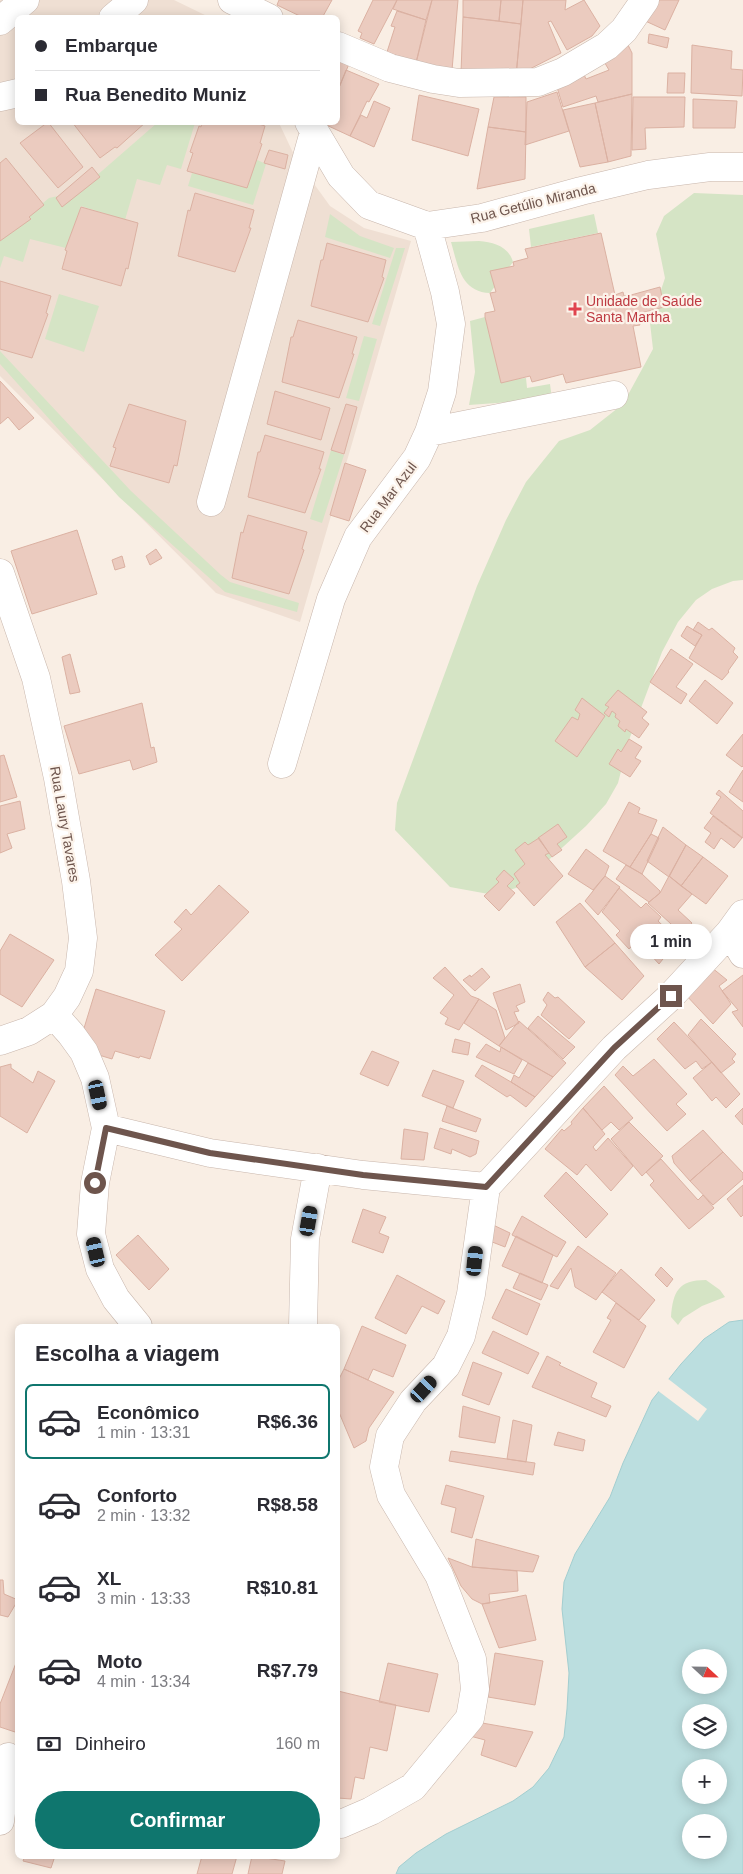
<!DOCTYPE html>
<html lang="pt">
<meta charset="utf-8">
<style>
body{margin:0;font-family:Arial,sans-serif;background:#f2f2f3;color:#2b2b33;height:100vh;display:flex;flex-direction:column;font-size:19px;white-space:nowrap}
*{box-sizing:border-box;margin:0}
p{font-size:16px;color:#7c7c81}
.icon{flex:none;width:28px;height:28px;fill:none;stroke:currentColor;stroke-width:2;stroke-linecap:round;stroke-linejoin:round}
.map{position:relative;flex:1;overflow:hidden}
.side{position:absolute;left:15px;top:1324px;width:325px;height:535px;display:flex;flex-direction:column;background:#fff;border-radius:8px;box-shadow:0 2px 12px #0003}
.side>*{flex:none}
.hud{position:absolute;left:15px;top:15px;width:325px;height:110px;border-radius:8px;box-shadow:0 2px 12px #0003;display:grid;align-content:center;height:110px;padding:0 20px;background:#fff}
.needle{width:32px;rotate:112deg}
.buttons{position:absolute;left:682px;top:1649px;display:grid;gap:10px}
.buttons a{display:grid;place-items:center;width:45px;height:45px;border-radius:50%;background:#fff;box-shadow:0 2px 12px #0003;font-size:25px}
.end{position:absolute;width:22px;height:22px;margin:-11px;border:6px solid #6e554d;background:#fff;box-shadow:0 0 0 2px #fff}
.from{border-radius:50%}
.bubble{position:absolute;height:35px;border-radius:18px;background:#fff;box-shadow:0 2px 12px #0003;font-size:16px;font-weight:600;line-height:35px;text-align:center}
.car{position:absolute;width:15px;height:30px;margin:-15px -8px;border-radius:6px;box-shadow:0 0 4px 1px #0007;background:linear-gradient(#222 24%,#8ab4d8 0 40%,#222 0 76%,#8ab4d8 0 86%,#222 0)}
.hud b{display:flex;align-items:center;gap:18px;height:48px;font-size:19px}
.hud b+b{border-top:1px solid #e1e1e2}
.hud i{width:12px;height:12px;background:#2b2b33}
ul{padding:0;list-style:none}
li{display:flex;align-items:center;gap:15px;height:75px;margin:0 10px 8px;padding:0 10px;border:2px solid transparent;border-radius:8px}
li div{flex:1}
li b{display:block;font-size:19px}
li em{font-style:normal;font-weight:600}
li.selected{border-color:#0f766e}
li>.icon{width:45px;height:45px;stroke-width:1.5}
h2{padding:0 20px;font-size:22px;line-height:60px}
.pay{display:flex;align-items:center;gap:12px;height:55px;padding:0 20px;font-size:19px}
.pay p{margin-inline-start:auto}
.cta{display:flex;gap:10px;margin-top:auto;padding:10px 20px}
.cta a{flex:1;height:58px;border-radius:30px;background:#0f766e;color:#fff;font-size:20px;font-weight:600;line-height:58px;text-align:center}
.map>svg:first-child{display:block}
.residential{fill:#efdfd3}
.green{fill:#d5e4c5}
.water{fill:#bbdedf;stroke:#a3ced0;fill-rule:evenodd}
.pier{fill:#f9eee4}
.building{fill:#ebcbbf;stroke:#dbb1a2}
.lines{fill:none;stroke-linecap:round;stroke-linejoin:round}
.minor-casing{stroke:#c8b6ac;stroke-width:29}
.minor{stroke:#fff;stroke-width:28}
.route{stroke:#6e554d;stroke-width:6}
.health-dot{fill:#e0444e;stroke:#fcf3ea;stroke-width:2}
.labels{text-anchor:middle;stroke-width:4.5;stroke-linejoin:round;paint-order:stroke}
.street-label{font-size:14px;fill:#6e554d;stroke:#fcf3ea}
.health-label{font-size:14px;fill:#be3a42;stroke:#fcf3ea;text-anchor:start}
</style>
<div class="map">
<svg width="743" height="1874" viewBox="0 0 743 1874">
<rect width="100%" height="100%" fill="#f9eee4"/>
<path class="residential" d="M0,0H174L209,17L18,18V122L279,123L296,159L330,206L364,228L411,241L300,622L216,593L0,376Z"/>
<path class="green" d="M157,123H195L181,169L167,165L160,185L137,179L125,220L81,206L66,248L30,239L23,262L4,256L0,268V239L49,198L58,196L64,204Z
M255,159L266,164L253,205L188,186L192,173L246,185Z
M694,193L743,195V580L733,581L712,589L696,600L678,622L662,652L629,740L618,783L606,804L586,826L519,887L494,895L450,887L395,830L397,803L477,586L506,520L526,482L559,441L590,430L623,404L653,349L650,323L665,278L656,234L664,216Z
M330,214L360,236L394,248L390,258L325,237Z
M594,214L598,233L531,247L529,229Z
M479,241C494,242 509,247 513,262L490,293C461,292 458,266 451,242Z
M396,248H405L380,326L372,324Z
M59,294L99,306L84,352L45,339Z
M485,317L502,380L526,378L527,388L550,384L552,399L469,405L475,372L470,321Z
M364,336L377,339L359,401L346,398Z
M0,351L131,491L221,575L230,582L299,603L297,612L225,592L119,497L0,364Z
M331,450L344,455L322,523L310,519Z
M706,1280L720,1290L725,1297L702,1306L683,1318L678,1325L671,1317C673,1292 678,1280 706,1280Z"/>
<path class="water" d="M743,1320V1874H396L399,1867L416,1853L446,1834L513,1801L533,1787L549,1768L564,1737L567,1709L569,1673L562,1609L564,1582L575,1554L610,1497L623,1463L652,1400L681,1364L704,1339L729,1322ZM691,1658H719V1685H691ZM691,1712H719V1740H691ZM691,1768H719V1795H691ZM691,1822H719V1850H691Z"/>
<path class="pier" d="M667,1378L707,1409L698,1421L657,1390Z"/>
<path class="building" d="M279,0H332L322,18H304L277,5Z
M373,0H397L374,44L360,38L362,33L358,31Z
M397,0H432L426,20L393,9Z
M432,0H458L452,70L416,63Z
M463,0H501L499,21L463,17Z
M501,0H523L521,24L499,21Z
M523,0H566L565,10L584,0L600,26L592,36L567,50L551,21L548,22L561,53L516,76Z
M652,0H679L665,30L641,19Z
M397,11L426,20L416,63L387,52L395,27L391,26Z
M463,17L521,24L516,76L461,73Z
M649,34L669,38L667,48L648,43Z
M624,37L632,53V94L598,102L596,96L563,107L556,84L581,68L586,79L609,70L599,53Z
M692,45L732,51L731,69L743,70L742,96L691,93Z
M338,61L349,64L338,90Z
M346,70L379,84L369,102L367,101L350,136L322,123L338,122V90Z
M668,73H685L684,93H667Z
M557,92L569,131L525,145L527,102Z
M632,94L631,156L608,162L595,103Z
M419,95L479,109L468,156L412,140Z
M494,97H526V132L488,127Z
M633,97H685L684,127L645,128L646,149L632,150Z
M693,99L737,101L735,128H693Z
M374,101L390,108L374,147L350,136L361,115L367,118Z
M595,103L608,162L580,167L563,110Z
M48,122L83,167L58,188L20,143Z
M72,122H146L117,148L115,147L100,158Z
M202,122H252L265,126L260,143L262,144L247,188L187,171L193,153L190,152L199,126L201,127Z
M488,127L526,132L525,179L477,189Z
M269,150L288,155L285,169L264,163Z
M6,158L44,205L29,217L31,219L0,241V163Z
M92,167L100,177L62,207L56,198Z
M195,193L254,210L249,228H251L235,272L178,256L188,210L190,211Z
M81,207L138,223L128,269L126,268L121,286L62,269L67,251L65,250Z
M601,233L615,295L623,292L624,296L631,295L660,287L664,307L637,314L640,325L633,326L641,367L566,383L563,374L532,382L530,376L501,383L485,317V313L495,311L490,293L496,292L490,271L514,266L513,262L528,258L525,249Z
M327,243L386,260L382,277L384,278L368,322L311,306L321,260H323Z
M0,281L51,296L46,313L48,314L32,358L0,349Z
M298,320L357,337L352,354H354L339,398L282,382L291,337H293Z
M0,381L34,418L19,430L8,417L0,424Z
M275,391L330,408L321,440L267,424Z
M129,404L186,421L177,466L174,465L169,483L110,466L116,448L113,447Z
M346,404L357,407L344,454L331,450Z
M265,435L324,452L319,469H321L305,513L248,497L258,452H260Z
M345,463L366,470L349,521L330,515Z
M248,515L307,532L302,549L304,550L289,594L232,578L241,532L243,533Z
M77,530L97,594L32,614L11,551Z
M156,549L162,558L150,565L146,556Z
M122,556L125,567L115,570L112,560Z
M698,622L709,630L712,628L735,648L733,652L738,657L728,671L729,672L722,680L689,658L702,635L693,630Z
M687,626L702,635L695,646L681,636Z
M671,649L693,664L676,687L687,694L681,704L650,682Z
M70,654L80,692L70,694L62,657Z
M705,680L733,703L717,724L689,701Z
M618,690L647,712L642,718L649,724L639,738L626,729L625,732L618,726L620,721L615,717L616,714L612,711L609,717L604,713L609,707L605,705Z
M582,698L605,716L577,757L555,741L572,717L578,720L580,714L575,710Z
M142,703L151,748L154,747L157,762L133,770L130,760L79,774L64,726Z
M743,734V766L742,767L726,755Z
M629,739L642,747L635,758L641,761L630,777L609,764L618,749L621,752Z
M4,755L17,797L0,802V756Z
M743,770V802L729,792Z
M719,790L743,811V838L710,813L721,797L716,794Z
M20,801L25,829L7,834L12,848L0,853V806Z
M629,802L640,808L638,813L657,820L651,834L630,867L603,851Z
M713,816L742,838L734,848L721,838L714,849L705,842L711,833L704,828Z
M558,824L567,837L557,844L562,850L552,857L538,838Z
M663,827L686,845L669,877L647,861Z
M651,834L659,838L642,874L630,867Z
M539,838L549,853L545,855L563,876L534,906L516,886L520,883L514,874L525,864L515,850L525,842L528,845Z
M686,845L703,857L681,886L669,876Z
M586,849L609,866L605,876L593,890L568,874Z
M703,857L728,876L706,904L681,886Z
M626,865L642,874L660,891V893L649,902L616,879Z
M504,870L514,879L507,886L515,893L499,911L484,896L499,882L496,879Z
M605,876L620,887L598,915L585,901Z
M669,876L692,894L678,910L692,923L682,934L648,903L660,893Z
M219,885L249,912L182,981L155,955L182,929L174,922L186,909L191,915Z
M619,888L641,908L646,903L661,917L658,921L678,940L659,964L638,941L629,949L616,935L620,931L602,912Z
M580,903L615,943L585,967L556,922Z
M10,934L54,960L22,1007L0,994V951Z
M615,943L644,976L622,1000L585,967Z
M445,967L471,996L479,999L459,1030L445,1024L448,1018L440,1013L454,995L433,978Z
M711,967L727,980L719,986L731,1004L713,1024L685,994Z
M482,968L490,977L475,991L463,980L470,975L471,977Z
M743,975V1027L732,1012L738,1010L722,991Z
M520,984L525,1002L516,1006L519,1011L514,1012L519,1023L506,1030L493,993Z
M96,989L165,1011L150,1059L140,1056L139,1058L115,1051L112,1059L89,1052L81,1038Z
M548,992L555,998L558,997L585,1022L569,1039L541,1015L547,1005L543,1000Z
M479,999L496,1010L505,1038L499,1046L464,1023Z
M538,1016L575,1047L563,1059L528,1028Z
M701,1019L736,1054L732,1059L735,1062L721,1073L688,1035Z
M519,1021L566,1063L553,1077L499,1046Z
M674,1022L712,1062L702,1069L696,1061L685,1069L657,1039Z
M455,1039L470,1043L468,1055L452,1052Z
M486,1044L500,1052L501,1047L522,1060L514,1074L476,1057Z
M372,1051L399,1062L388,1086L360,1074Z
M654,1059L687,1094L676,1104L686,1114L667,1131L615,1075L623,1066L633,1076Z
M712,1062L740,1094L726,1108L716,1097L712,1101L693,1078Z
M528,1063L553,1077L535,1097L511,1082L514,1075L519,1078Z
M11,1064V1068L33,1083L38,1071L55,1081L27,1133L0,1116V1067Z
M482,1065L511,1082L535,1097L526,1107L510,1095L507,1097L475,1076Z
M433,1070L464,1081L453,1108L422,1096Z
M604,1086L633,1118L619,1130L611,1122L602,1130L583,1108Z
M447,1106L481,1119L476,1132L442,1121Z
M583,1108L605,1134L593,1147L596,1151L608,1138L633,1166L611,1191L586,1164L577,1175L545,1149L562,1129L564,1131L572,1124L571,1122Z
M743,1108V1125L735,1116Z
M629,1122L663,1156L642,1176L611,1139Z
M440,1128L479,1141L476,1154L470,1157L452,1149L451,1154L434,1148Z
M404,1129L428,1133L424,1160L401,1159Z
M703,1130L723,1152L690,1181L674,1163L672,1156Z
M723,1152L743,1173V1179L713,1205L690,1181Z
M661,1159L698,1200L703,1195L714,1208L689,1229L650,1185L654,1181L646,1172Z
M566,1172L608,1214L586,1238L544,1196Z
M743,1185V1215L741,1217L727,1199Z
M363,1209L386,1217L379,1233L389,1237L383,1253L352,1242Z
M522,1216L566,1242L557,1257L512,1235Z
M489,1223L510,1233L505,1247L482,1238Z
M138,1235L169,1269L149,1290L116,1255Z
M516,1236L553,1255L542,1283L502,1266Z
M578,1246L616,1273L596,1300L575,1287L571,1268L558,1289L550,1286Z
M661,1267L673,1279L667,1287L655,1275Z
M621,1269L655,1300L639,1320L602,1292Z
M520,1273L548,1285L541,1300L513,1288Z
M397,1275L445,1301L438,1314L422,1306L406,1334L375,1318Z
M506,1289L540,1304L527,1335L492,1318Z
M616,1303L646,1326L624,1368L593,1352L611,1320L607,1318Z
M362,1326L406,1345L393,1377L373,1369L368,1380L344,1369Z
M493,1331L539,1353L528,1374L482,1353Z
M547,1356L561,1363L559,1365L597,1383L591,1397L611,1406L606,1417L532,1387Z
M473,1362L502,1373L489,1405L462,1395Z
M344,1369L394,1392L369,1428L366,1441L354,1448L338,1410V1381Z
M463,1406L500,1417L495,1443L459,1437Z
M513,1420L532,1425L526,1462L507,1459Z
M558,1432L585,1440L583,1451L554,1445Z
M451,1451L535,1463L533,1475L449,1461Z
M446,1485L484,1496L472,1538L451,1532L456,1508L441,1504Z
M476,1539L539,1556L533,1572L472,1567Z
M448,1558L472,1567L517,1571L518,1591L489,1594L490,1603L482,1604L472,1599L461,1586Z
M0,1580H3L4,1594L18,1600L8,1617L0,1615Z
M526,1595L536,1640L499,1648L482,1604Z
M495,1653L543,1661L535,1705L488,1697Z
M16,1663H18V1725L15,1732L0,1727V1704Z
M388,1663L438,1674L429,1712L379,1702Z
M338,1691L396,1705L387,1751L370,1747L364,1779L355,1777L351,1799L338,1798Z
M471,1721L533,1732L516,1767L481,1755L485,1740L470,1736Z
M25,1856H55L51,1868L23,1861Z
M202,1856H237L232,1874H197Z
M252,1856L285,1861L282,1874H248Z"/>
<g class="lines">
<g class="minor-casing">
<path id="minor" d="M232,0L269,18
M113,18L134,0
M0,21L25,0
M338,46L390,68L433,79L459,83L538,82L563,72L607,46L624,30L645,0
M0,97L18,93
M309,122L341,176L369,205L427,226L482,218L581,191L648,175L710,167H743
M429,432L614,395
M211,502L314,132
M0,573L36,678L58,778L76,881L83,938L79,971L67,997L54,1015L29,1031L0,1041
M282,764L331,599L358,537L417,458L429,432L442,392L451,324L445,292L427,226
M730,932L743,954
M54,1015L71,1034L84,1052L95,1078L106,1128L95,1183L91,1234L100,1269L116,1299L138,1326
M106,1128L210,1153L363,1175L486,1187
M303,1326L305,1239L318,1168
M0,1821L8,1757
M338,1823L341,1824L371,1811L413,1787L470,1718L475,1689L472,1659L439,1575L391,1495L384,1467L390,1436L413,1401L446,1366L461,1336L471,1294L486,1187L614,1048L671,996L730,932L743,914"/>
</g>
<use href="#minor" class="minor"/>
</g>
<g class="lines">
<path class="route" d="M95,1183L106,1128L210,1153L363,1175L486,1187L614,1048L671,996"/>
</g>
<path class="health-dot" d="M572.5 301.5h5v5h5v5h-5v5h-5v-5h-5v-5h5z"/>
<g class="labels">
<g class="street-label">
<text transform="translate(533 203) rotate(-14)" y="5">Rua Getúlio Miranda</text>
<text transform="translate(388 497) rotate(-53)" y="5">Rua Mar Azul</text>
<text transform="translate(65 824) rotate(80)" y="5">Rua Laury Tavares</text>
</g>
<g class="health-label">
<text x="586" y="306">Unidade de Saúde<tspan x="586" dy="16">Santa Martha</tspan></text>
</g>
</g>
</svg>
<div class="buttons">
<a><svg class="needle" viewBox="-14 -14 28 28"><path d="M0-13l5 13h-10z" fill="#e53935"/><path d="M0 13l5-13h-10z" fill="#7c7c81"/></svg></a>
<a><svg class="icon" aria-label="layers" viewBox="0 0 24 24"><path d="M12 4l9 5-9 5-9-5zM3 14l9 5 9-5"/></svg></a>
<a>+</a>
<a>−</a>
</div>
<i class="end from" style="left:95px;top:1183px"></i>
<i class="end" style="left:671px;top:996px"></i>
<div class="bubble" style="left:630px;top:924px;width:82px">1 min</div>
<i class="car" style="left:98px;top:1095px;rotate:168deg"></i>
<i class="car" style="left:309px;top:1221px;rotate:10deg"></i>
<i class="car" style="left:96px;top:1252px;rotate:347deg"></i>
<i class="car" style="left:475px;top:1261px;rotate:6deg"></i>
<i class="car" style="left:424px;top:1389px;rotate:43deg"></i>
<div class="hud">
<b><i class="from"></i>Embarque</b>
<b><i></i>Rua Benedito Muniz</b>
</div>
<section class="side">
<h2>Escolha a viagem</h2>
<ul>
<li class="selected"><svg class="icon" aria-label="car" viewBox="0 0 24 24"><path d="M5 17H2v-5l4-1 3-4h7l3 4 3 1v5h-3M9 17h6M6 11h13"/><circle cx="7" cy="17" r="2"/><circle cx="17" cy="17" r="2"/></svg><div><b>Econômico</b><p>1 min · 13:31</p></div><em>R$6.36</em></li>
<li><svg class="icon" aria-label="car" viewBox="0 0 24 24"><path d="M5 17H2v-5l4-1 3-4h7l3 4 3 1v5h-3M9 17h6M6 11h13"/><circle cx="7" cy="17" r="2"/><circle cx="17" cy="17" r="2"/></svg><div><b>Conforto</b><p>2 min · 13:32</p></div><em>R$8.58</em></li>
<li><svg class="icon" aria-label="car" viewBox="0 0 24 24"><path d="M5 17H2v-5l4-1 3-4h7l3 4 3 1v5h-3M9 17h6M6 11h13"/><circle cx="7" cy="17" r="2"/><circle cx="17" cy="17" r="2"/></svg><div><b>XL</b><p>3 min · 13:33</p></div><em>R$10.81</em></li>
<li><svg class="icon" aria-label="car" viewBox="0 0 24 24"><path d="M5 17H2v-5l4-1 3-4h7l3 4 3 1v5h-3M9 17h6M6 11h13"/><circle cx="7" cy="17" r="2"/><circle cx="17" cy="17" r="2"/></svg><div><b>Moto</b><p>4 min · 13:34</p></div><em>R$7.79</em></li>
</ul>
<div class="pay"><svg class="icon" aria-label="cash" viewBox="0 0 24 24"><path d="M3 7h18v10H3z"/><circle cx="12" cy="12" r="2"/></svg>Dinheiro<p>160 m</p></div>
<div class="cta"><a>Confirmar</a></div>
</section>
</div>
